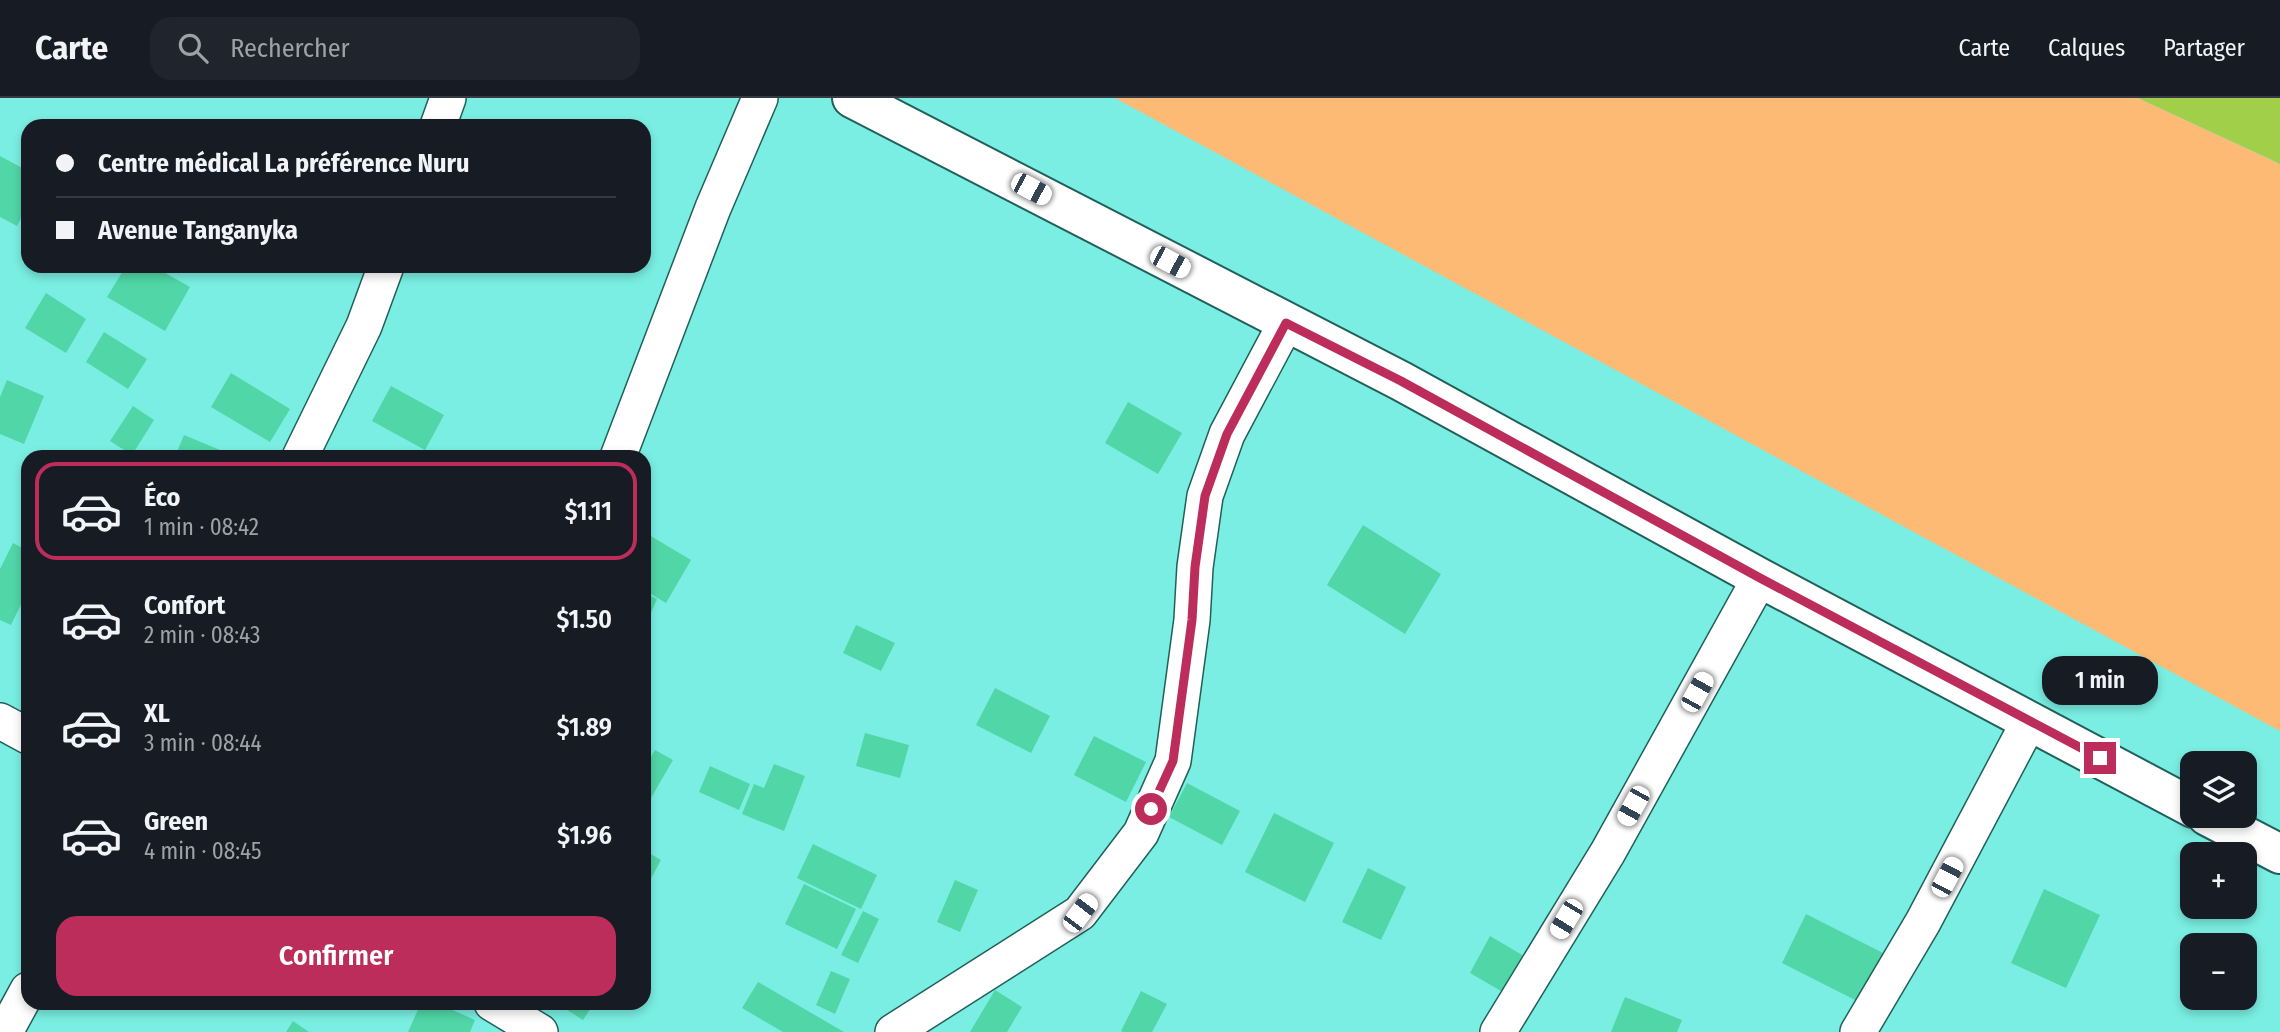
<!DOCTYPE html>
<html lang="fr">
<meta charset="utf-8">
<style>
body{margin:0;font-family:"Fira Sans Condensed",sans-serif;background:#20242c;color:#f1f3f6;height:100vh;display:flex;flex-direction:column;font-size:26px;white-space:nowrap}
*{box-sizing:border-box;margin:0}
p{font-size:23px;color:#9ea1a6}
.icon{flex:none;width:38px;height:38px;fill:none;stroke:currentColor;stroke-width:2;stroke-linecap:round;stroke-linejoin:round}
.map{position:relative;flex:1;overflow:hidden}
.side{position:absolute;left:21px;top:352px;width:630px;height:560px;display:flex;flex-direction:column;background:#171b24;border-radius:21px;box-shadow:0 4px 10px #0003}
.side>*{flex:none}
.hud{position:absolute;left:21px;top:21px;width:630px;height:154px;border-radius:21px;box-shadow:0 4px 10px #0003;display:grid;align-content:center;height:154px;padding:0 35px;background:#171b24}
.controls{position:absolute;left:2180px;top:653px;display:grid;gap:14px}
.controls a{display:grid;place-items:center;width:77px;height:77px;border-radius:14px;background:#171b24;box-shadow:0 4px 10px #0003;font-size:35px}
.end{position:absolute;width:32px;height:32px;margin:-16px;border:9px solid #bc2d5c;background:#fff;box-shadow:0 0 0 4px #fff}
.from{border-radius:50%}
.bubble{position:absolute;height:49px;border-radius:21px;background:#171b24;box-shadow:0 4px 10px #0003;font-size:23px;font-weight:600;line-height:49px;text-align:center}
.car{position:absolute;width:21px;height:42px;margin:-21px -10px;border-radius:9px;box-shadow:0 0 5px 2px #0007;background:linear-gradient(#fff 24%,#345 0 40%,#fff 0 76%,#345 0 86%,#fff 0)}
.hud b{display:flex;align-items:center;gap:24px;height:66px;font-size:26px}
.hud b+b{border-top:2px solid #363941}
.hud i{width:18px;height:18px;background:#f1f3f6}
ul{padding:12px 0 0;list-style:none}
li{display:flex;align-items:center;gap:21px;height:98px;margin:0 14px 10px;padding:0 21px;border:4px solid transparent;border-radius:21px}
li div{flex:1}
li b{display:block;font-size:26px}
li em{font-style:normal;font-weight:600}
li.active{border-color:#bc2d5c}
li>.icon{width:63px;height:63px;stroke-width:1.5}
.primary-button{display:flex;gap:14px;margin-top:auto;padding:14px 35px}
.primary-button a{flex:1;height:80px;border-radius:21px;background:#bc2d5c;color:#fff;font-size:28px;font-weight:600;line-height:80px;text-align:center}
header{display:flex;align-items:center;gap:42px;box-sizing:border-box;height:98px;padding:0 35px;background:#171b24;border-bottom:2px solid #363941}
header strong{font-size:33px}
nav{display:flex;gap:38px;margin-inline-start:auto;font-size:24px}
.search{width:490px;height:63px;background:#20242c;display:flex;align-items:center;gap:18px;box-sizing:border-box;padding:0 24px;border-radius:21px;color:#9ea1a6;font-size:26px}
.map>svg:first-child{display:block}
.green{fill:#fdba74}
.water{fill:#a1cf49}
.building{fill:#51d6a7}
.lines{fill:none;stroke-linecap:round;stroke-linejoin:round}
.minor-casing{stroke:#21605a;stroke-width:38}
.tertiary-casing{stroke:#21605a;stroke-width:42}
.minor{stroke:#fff;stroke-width:35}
.tertiary{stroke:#fff;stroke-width:38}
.route{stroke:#bc2d5c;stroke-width:9}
</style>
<header>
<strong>Carte</strong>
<div class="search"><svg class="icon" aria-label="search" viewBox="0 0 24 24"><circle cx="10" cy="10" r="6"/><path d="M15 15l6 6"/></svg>Rechercher</div>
<nav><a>Carte</a><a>Calques</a><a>Partager</a></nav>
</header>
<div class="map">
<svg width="2280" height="934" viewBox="0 0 2280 934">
<rect width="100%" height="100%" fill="#7aeee2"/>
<path class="green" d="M1115,0H2138L2280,66V633Z"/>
<path class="water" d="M2138,0H2280V66L2272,62Z"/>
<path class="building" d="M0,58L28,73V107L17,128L0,119Z
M126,168H153L190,189L165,233L107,199Z
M46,195L86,221L66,255L25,230Z
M104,234L147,261L128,291L86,264Z
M231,275L290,311L270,344L211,309Z
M7,282L44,298L24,346L0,336V299Z
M391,288L444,317L425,352L372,323Z
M1128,304L1182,335L1158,376L1105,345Z
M133,308L154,322L132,357L110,343Z
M184,337L225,354L223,359H175Z
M1363,427L1441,476L1405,536L1327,487Z
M644,434L691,462L666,505L644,492Z
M13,445L28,453V492L11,527L0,522V471Z
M644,495L657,501L646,526L644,524Z
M856,527L895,545L881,573L843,555Z
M995,590L1050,618L1031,655L976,627Z
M865,635L909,647L900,680L856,668Z
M1094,638L1146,664L1126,704L1074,677Z
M655,652L673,662L644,712V671Z
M774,666L805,678L784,733L742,716L754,686L764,690Z
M710,668L750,686L739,712L699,694Z
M1187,685L1240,713L1222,747L1169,719Z
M1274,715L1334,745L1305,804L1245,774Z
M813,746L877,777L861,811L797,780Z
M644,752L661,762L644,793Z
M1368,770L1406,789L1381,842L1342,824Z
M955,782L978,792L960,834L937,824Z
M804,786L856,811L837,851L785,826Z
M2044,791L2100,817L2066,890L2011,865Z
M863,813L879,821L858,865L841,857Z
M1806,816L1887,857L1863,906L1782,865Z
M1490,838L1534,864L1513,900L1470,875Z
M831,873L850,881L835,916L816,907Z
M758,884L844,934H783L742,910Z
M995,892L1022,909L1007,934H970Z
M1141,893L1167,906L1152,934H1123L1121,933Z
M1625,899L1682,922L1677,934H1611Z
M421,905H437L475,922L470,934H408Z
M556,905H594L583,922Z
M293,923L309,934H286Z"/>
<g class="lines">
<g class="minor-casing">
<path id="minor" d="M438,28L448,0
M300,359L364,228L386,168
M618,359L713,110L760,0
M0,623L28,638
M492,905L540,934
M5,934L28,892
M893,934L1080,815L1141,735L1173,663L1192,522L1195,469L1205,398L1227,336L1286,225
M1498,934L1608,754L1760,480
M1858,934L1923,824L2030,622"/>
</g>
<g class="tertiary-casing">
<path id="tertiary" d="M852,0L1401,283L1760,480L2193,710
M2207,718L2280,756"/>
</g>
<use href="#minor" class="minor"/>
<use href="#tertiary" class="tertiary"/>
</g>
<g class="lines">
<path class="route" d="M1151,711L1173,663L1192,522L1195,469L1205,398L1227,336L1286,225L1401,283L1760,480L2100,660"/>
</g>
</svg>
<div class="controls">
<a><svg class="icon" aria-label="layers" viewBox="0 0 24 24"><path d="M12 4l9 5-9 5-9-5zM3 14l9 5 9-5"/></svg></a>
<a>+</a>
<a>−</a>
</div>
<i class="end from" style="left:1151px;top:711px"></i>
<i class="end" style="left:2100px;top:660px"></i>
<div class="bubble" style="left:2042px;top:558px;width:116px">1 min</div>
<i class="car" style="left:1031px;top:91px;rotate:118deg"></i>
<i class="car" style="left:1170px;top:164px;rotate:118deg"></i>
<i class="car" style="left:1697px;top:594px;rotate:29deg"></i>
<i class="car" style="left:1633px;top:708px;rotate:209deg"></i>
<i class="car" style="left:1947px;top:779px;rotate:28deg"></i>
<i class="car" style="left:1080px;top:815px;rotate:37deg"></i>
<i class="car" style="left:1566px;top:821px;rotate:211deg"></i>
<div class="hud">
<b><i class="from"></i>Centre médical La préférence Nuru</b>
<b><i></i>Avenue Tanganyka</b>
</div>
<section class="side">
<ul>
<li class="active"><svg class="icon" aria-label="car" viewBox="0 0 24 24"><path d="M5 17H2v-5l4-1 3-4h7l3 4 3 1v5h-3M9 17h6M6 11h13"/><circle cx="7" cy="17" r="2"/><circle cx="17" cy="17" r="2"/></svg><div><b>Éco</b><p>1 min · 08:42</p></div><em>$1.11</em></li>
<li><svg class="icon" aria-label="car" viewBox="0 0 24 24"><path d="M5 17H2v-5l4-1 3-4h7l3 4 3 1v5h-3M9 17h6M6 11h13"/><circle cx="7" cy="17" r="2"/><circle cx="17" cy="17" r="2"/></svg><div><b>Confort</b><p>2 min · 08:43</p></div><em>$1.50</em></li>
<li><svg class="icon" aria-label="car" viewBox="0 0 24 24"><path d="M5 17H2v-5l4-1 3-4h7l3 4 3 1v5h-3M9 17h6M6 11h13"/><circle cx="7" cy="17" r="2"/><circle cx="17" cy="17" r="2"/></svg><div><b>XL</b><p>3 min · 08:44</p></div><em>$1.89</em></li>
<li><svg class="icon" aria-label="car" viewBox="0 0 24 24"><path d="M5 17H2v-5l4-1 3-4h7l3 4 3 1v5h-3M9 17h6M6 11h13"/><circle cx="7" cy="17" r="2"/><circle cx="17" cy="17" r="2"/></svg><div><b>Green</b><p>4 min · 08:45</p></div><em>$1.96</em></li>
</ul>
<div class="primary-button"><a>Confirmer</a></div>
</section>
</div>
